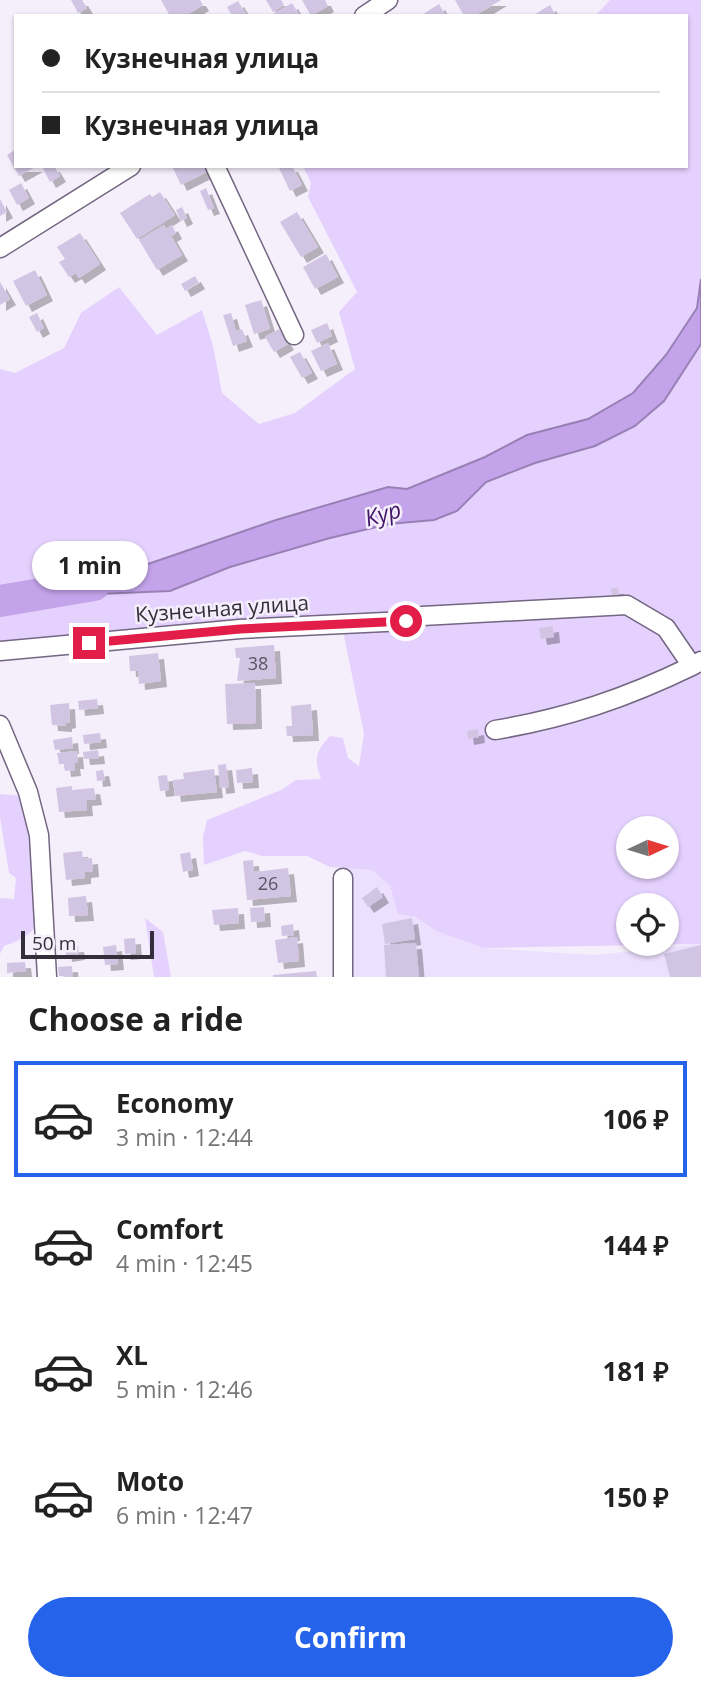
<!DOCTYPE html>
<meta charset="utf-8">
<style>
body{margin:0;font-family:"Open Sans",sans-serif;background:#f2f2f2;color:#222;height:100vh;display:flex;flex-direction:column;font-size:26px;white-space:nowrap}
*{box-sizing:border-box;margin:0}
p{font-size:23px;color:#767676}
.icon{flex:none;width:38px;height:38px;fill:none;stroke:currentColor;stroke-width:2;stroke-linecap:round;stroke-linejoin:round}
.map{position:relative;height:977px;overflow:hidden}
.details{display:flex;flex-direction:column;background:#fff;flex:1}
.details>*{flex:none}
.banner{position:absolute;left:14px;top:14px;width:674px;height:154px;border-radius:0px;box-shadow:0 2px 5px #0004;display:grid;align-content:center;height:154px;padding:0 28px;background:#fff}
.needle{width:46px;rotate:86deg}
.controls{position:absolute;left:616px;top:816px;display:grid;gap:14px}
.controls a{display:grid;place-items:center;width:63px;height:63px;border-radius:50%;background:#fff;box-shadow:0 2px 5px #0004;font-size:35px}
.scale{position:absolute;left:21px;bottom:18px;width:133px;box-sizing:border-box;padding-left:7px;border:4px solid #332e39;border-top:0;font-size:19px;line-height:24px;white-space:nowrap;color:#332e39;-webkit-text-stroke:5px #f5effc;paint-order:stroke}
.end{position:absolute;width:32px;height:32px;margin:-16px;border:9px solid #e11d48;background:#fff;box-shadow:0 0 0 4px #fff}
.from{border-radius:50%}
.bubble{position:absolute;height:49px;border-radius:24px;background:#fff;box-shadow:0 2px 5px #0004;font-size:23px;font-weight:700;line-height:49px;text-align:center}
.banner b{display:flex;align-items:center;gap:24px;height:66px;font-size:26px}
.banner b+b{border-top:2px solid #e0e0e0}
.banner i{width:18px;height:18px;background:#222}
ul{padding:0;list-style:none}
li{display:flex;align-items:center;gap:21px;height:116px;margin:0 14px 10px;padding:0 14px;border:4px solid transparent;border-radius:0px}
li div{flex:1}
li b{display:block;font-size:26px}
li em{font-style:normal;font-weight:700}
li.on{border-color:#2563eb}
li>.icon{width:63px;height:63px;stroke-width:1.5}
h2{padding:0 28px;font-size:32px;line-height:84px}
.primary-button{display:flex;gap:14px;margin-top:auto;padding:14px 28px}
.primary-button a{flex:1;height:80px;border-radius:42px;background:#2563eb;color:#fff;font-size:28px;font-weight:700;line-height:80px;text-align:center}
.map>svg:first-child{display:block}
.built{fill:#ede0ff}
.green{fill:#e5d1fe;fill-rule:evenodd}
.water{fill:#c3a3ea;stroke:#9880b5;stroke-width:2}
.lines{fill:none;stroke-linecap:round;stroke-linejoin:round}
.river{stroke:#c3a3ea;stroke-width:32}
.building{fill:#d2c5e3;filter:url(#shadow)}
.minor-casing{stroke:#726681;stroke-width:21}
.minor{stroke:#fff;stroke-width:18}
.route{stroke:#e11d48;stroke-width:9}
.labels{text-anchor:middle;stroke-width:5;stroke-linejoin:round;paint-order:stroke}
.number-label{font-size:18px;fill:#5b5464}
.street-label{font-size:21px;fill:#332e39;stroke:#f5effc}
.water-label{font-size:23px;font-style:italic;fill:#431668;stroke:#f5effc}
</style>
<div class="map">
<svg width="701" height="977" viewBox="0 0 701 977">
<defs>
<filter id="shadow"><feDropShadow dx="6" dy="6" stdDeviation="0" flood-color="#0004"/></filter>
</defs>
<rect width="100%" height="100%" fill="#f5effc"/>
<path class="built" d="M350,868L372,870L390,886L398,914L416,917L436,931L484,948L595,955L701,944V977H353Z"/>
<path class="green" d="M610,0H701V279L697,307L666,355L633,393L588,419L527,435L485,457L407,489L388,487L276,520L119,574L55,586L0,588V369L15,373L64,348L81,313L119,287L157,335L202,310L213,346L222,393L259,424L295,413L355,369L339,312L357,292L308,197L311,183L303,166H686V16H595Z
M701,344V944L484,948L436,931L416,917L398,914L390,886L372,870L330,867L307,856H262L245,851L204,865L203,837L207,820L281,790L296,780L321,779C314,759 315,752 330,736L343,738L348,758L359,766L364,734L341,621L0,646V604L51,596L170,591L230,567L330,538L389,524L434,520L457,511L486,482L535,463L697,352ZM628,828H667V866H628ZM628,905H667V943H628Z
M0,794L22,796C27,821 44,901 37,921C32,937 17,941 4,946L0,954V898L14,899L16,878L9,873L0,817Z
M145,918L163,932L171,977H154Z"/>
<path class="water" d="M701,279V344L664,401L635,426L595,446L535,463L486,482L457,511L434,520L389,524L330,538L230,567L170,591L51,596L55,586L119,574L276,520L388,487L407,489L485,457L527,435L588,419L633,393L666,355L697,308Z"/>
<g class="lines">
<path class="river" d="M0,601L94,585"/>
</g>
<path class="building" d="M71,0H82L87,8L78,13Z
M161,0H200L203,5L185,16H170Z
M266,0H281L284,5L273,12Z
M302,0H325L328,6L311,16Z
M455,0H501L474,16H464Z
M238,1L247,16H232L227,7Z
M292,3L300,16H274L273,14Z
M439,4L446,16H420Z
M550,5L556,16H532Z
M16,149V166H37L19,176L7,155Z
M46,166H54L60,176L50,182L43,169Z
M172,166H206L209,171L181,185Z
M292,166L302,185L290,191L279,168Z
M21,183L29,198L17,205L9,190Z
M206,188L214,208L208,210L200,191Z
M160,192L175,215L137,239L120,213L150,194L152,197Z
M0,199L7,212L0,216Z
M182,207L187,218L181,221L176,210Z
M297,212L318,247L301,257L280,222Z
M164,225L166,229L172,225L176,233L171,236L182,255L157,270L139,240Z
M80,233L100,264L79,278L76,273L69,277L59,262L65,259L57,247Z
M326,254L338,277L315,289L303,267Z
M35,270L47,295L26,306L13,281Z
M195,276L199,283L185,291L181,284Z
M0,282L10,299L0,305Z
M261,300L270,329L254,334L245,305Z
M37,313L44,328L37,332L29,317Z
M231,313L236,331L242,329L247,341L233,346L223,315Z
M327,323L332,336L317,343L311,330Z
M279,329L288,344L274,352L265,337Z
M328,343L337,364L321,371L311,351Z
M300,352L312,373L302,378L290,357Z
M611,588H618L619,595L612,596Z
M553,626L554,637L541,639L539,628Z
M274,645L276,678L237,681L240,658H236L235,648Z
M158,653L161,681L139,684L138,671H130L129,656Z
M255,683L256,723L227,724L225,684Z
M97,699L98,708L79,710L78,701Z
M69,703L70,722L66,723V726L52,725L50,705Z
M311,704L313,735L287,736L286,726H292L291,706Z
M478,729L479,737L468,739L467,731Z
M100,733L101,742L84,744L83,735Z
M72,737L73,748L55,750L53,740Z
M98,750L99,758L84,759L83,752Z
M77,751L78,763H74L75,770L65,771L64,764H59L57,753Z
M226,764L229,787L220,788L218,765Z
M252,768L253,782L237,783L236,770Z
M214,769L217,792L175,796L173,780L184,779L183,773Z
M103,770L105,780L97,781L96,771Z
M167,775L169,790L160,791L158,776Z
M72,786V790L94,788L96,799L86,800L87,810L59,812L56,788Z
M82,851L83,859L92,858L93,871L85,872V878L66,880L63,853Z
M190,852L193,870L183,872L180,854Z
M253,860L254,872L288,868L291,896L247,900L243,861Z
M377,887L383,897L368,907L362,898Z
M86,896L88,915L69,916L68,898Z
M264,907L265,921L251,922L250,908Z
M238,908L239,923L214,925L212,910Z
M412,918L415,939L385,944L382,924Z
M293,924L294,935L282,936L281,926Z
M297,937L299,961L278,963L275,940Z
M135,938L136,953L125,954L124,939Z
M416,943L419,977H386L384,945Z
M116,945L118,964L105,965L103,947Z
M701,945V977H670L664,954Z
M78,946L79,954L66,956L65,947Z
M25,962L26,971L7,973V963Z
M72,966L73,977L59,976L58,967Z
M316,971L317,977H273V975Z"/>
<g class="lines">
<g class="minor-casing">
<path id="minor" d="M364,16L388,0
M215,166L294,335
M0,248L131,166
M422,616L627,605L666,628L692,666L701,661
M0,651L240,629L406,621
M0,725L28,792L39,835L47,977
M495,730C567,718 626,698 692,666
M343,878V977"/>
</g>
<use href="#minor" class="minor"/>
</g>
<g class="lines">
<path class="route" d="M89,643L240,629L406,621"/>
</g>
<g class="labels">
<g class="number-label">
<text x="258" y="670">38</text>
<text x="268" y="890">26</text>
</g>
<g class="street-label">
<text transform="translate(222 609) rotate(-4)" y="7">Кузнечная улица</text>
</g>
<g class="water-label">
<text transform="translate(383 514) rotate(-16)" y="8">Кур</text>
</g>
</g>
</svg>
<div class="controls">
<a><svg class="needle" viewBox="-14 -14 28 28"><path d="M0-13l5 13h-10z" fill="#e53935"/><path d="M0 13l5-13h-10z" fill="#767676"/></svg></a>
<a><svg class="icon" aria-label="locate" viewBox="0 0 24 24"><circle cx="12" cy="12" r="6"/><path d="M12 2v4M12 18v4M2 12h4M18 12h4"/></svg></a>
</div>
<div class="scale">50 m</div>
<i class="end from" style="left:406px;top:621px"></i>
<i class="end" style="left:89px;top:643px"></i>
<div class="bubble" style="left:32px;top:541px;width:116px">1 min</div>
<div class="banner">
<b><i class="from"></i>Кузнечная улица</b>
<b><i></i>Кузнечная улица</b>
</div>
</div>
<section class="details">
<h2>Choose a ride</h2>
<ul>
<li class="on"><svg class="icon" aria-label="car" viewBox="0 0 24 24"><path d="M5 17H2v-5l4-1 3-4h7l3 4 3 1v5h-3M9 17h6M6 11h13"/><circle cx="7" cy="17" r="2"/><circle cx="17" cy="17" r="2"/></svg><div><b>Economy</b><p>3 min · 12:44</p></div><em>106 ₽</em></li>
<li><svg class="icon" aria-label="car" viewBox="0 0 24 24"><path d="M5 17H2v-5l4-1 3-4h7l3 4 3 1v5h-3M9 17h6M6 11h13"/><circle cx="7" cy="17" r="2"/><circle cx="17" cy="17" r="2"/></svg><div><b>Comfort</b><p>4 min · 12:45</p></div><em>144 ₽</em></li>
<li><svg class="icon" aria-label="car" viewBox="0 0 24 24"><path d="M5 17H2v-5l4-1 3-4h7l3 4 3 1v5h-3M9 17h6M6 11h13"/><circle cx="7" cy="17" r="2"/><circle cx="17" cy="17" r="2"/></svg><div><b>XL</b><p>5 min · 12:46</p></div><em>181 ₽</em></li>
<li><svg class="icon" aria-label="car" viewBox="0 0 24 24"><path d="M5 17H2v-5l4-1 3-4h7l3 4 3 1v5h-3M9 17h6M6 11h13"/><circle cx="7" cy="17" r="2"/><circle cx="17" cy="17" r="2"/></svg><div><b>Moto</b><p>6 min · 12:47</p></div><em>150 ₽</em></li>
</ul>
<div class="primary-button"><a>Confirm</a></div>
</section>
